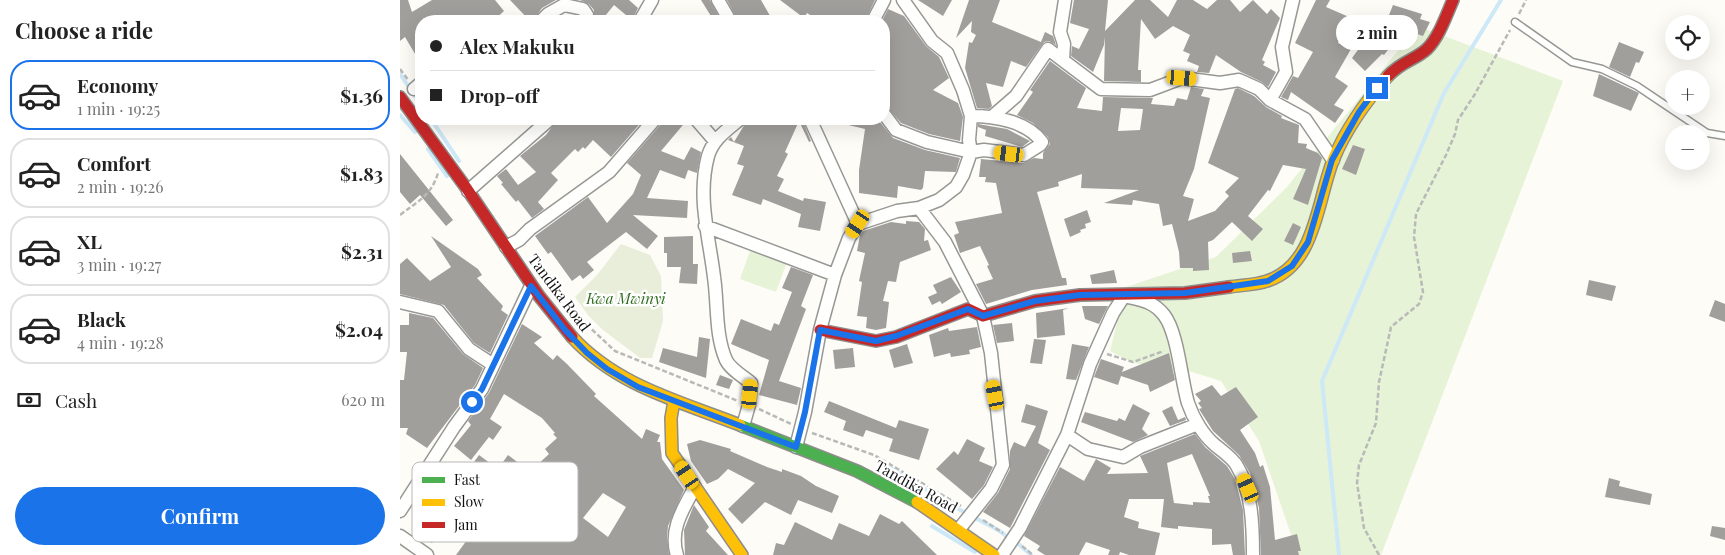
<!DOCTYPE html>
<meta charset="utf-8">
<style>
body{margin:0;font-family:"Playfair Display",serif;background:#f6f6f6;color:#222;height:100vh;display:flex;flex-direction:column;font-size:19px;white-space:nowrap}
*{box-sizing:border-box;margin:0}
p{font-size:16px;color:#767676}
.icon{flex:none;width:28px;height:28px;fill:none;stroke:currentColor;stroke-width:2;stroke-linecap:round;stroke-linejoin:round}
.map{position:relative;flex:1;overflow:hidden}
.panel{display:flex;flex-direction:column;background:#fff;width:400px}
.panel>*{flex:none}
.top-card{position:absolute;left:15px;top:15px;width:475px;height:110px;border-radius:20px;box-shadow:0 5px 20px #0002;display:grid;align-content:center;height:110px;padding:0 15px;background:#fff}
.controls{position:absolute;left:1265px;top:15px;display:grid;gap:10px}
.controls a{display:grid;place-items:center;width:45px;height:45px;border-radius:50%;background:#fff;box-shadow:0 5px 20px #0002;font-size:25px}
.end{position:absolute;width:22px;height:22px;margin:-11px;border:6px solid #1a73e8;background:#fff;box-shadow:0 0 0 2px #fff}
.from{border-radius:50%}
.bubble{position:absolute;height:35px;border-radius:18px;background:#fff;box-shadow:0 5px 20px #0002;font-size:16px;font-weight:700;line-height:35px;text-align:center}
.car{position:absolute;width:15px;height:30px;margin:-15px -8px;border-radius:6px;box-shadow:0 0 4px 1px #0007;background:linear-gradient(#f5c518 24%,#345 0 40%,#f5c518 0 76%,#345 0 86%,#f5c518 0)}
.top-card b{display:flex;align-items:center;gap:18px;height:48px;font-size:19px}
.top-card b+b{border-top:1px solid #e0e0e0}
.top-card i{width:12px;height:12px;background:#222}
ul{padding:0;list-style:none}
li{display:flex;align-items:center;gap:15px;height:70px;margin:0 10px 8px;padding:0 5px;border:2px solid #e0e0e0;border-radius:20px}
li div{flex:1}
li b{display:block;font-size:19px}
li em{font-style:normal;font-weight:700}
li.on{border-color:#1a73e8}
li>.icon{width:45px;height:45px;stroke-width:1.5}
h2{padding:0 15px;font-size:22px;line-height:60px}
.pay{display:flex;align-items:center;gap:12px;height:55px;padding:0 15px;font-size:19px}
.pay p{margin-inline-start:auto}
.primary-button{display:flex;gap:10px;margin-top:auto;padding:10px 15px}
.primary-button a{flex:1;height:58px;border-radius:30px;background:#1a73e8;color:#fff;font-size:20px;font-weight:700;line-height:58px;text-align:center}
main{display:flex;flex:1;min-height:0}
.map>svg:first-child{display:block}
.green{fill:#e7f3d7}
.cemetery{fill:#e9eedb}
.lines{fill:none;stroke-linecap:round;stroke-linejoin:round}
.stream{stroke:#cde8f7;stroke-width:4}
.building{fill:#a19f9c;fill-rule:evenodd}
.lane-casing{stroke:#979795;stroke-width:9}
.street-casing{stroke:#979795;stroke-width:15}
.fast-casing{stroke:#8e8d8b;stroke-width:14}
.slow-casing{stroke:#8e8d8b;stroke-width:14}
.jam-casing{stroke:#8e8d8b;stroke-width:14}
.path{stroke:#b9b9b8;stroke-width:2.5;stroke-dasharray:5 2.5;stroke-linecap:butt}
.lane{stroke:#fffffe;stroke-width:6}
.street{stroke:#fffffe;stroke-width:12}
.fast{stroke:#4caf50;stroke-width:11}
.slow{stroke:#ffc107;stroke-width:11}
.jam{stroke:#c62828;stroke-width:11}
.route{stroke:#1a73e8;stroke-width:6}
.labels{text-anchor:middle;stroke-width:5;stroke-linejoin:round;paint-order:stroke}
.street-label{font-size:15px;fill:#111;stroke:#fff}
.park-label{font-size:15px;font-style:italic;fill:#2f6b1f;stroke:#fff}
.key{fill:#fff;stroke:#b8b8b8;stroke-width:1}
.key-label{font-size:14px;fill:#111}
</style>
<main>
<section class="panel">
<h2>Choose a ride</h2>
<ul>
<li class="on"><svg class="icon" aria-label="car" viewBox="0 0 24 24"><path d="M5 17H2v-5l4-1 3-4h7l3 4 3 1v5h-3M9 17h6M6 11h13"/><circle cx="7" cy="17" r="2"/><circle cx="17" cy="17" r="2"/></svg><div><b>Economy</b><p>1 min · 19:25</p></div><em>$1.36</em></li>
<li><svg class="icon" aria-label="car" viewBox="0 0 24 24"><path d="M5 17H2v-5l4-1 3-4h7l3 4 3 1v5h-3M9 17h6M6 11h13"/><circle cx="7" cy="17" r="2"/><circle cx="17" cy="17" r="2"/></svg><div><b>Comfort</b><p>2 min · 19:26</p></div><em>$1.83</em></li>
<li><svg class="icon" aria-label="car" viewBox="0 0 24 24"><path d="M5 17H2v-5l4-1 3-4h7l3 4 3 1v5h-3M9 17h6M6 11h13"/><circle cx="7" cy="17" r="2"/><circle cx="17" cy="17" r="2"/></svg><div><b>XL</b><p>3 min · 19:27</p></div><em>$2.31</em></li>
<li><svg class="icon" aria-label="car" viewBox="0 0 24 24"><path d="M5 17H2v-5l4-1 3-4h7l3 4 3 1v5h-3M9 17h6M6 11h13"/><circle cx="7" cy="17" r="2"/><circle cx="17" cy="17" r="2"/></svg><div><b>Black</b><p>4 min · 19:28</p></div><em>$2.04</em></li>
</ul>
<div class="pay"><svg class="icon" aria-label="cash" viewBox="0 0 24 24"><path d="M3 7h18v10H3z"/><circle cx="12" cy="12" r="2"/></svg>Cash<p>620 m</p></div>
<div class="primary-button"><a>Confirm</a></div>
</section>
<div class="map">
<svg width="1325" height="555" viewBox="0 0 1325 555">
<rect width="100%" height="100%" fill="#fdfcf7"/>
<path class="green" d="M1010,23L1163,81L981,555H898L859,441L821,381L792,372L733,363L710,351L726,287L816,257L886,188L1005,42Z
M351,248L388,259L376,292L340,279Z"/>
<path class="cemetery" d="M221,244L250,255L261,276L263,321L252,358H240L203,330L188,315L175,297L197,275Z"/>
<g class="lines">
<path class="stream" d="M0,74L21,105
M0,115L15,132
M31,119L59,161
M28,149L47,176
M480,462C514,481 546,504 581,521C590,526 605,532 609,540
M532,526L575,552
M613,542L615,541L631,555
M939,555L922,381L1044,93L1101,0"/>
</g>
<path class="building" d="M0,0H8L12,12L32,0H95L104,11L93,21H21V64L5,37L0,41Z
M110,0H156L142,8L133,21H130Z
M180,0H229L238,8L232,20L214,5L201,21H193L194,10L189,4Z
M301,0H310L321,21H314Z
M327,0H361L373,21H338Z
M380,0H475L465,21H420L407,13L404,18Z
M518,0H552L543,16Z
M569,0H600L592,22L641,42L645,32L653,36L656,45L649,41L644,42L626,67L611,61L603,87L586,83L592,106L589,109L577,108L565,68L569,42L572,43L576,35L571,32L572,21L556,38Z
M674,0H708L705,31L735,0H750L768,17L777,0H793L807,9L817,0H830L840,12L853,0L867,14L871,9L880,18L862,60L865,62L863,65L876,72L868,87L862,82L841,72L816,55L809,73L797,72L799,66L787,61L790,54L783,51L790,35L773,26L755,39L741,19L738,70H741V82L704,81L705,37L704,45L693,72L671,56L672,46L679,49L689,29L670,23Z
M916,0H930L926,7L949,17L938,43L951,49L935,77L948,86L934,105L944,110L935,123L891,92L888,100L881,97L893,76L898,78L913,52L895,43Z
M993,5L1022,14L1020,19L1030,22L1023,36L1005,30L1007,23L989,15Z
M488,9L504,16L526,46L539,57L549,78L533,90L558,103L563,117L560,141L529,134L501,123L487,107L490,96L484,94L482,21Z
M971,32L991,46L984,55L982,54L965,71L952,58Z
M1219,42L1244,52L1239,63L1236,62L1230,77L1209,67Z
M650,61L686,88L677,108L702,111L703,97L753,98L751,104L774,106L777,98L787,100L791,87L804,89L801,96L810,98L794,169L783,196L794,199L788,221L815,211L829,196L825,192L839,178L808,163L835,89L838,88L854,96L866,107L882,116L881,118L899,125L898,143L907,144L906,148L918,153L922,158L908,205L893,199L906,169L883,165L870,191L868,190L848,216L863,229L852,241L832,222L813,240L808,242L809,270L793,271V268H780L779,252L772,224L763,226L759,204L733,200L732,205L704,203L739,190L681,188L682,174L658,182L659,186L637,192L662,278H666L667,285L632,290L586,304L576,284L593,279L587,266L589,265L580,246L560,253L554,235L559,233L555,222L602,213L596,183L585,182L586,177H579L581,159L623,163L634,158L643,159V153L650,144L648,137L633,123L617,115L633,92L630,90ZM721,108L743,109L740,130L718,131Z
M1199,74L1239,93L1231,111L1193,96Z
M158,119H244L211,157L193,140L185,149L183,147L178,152L175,149L151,173L158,180L138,202L144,209L132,218L118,200L116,202L101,184L103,183L97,176L106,169L118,185L136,172L120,156L146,135Z
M263,119H288L261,151L284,160L291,147L301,152L297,173L288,170L285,179L260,170L247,198L288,201L287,218L233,215L258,236L247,249L226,232L187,262L194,270L183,279L180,275L172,281L151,252L148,254L135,236L188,197L207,223L233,194L241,175L227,163L261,124Z
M348,119H402L411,141L409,142L399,121L385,152L388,154L377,176L384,179L378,191L403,201L404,198L426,202L420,231L398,227L401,214L363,199L361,205L332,195L344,166L337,164L344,146L328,140L331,137L334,142Z
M440,119L479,121L493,138L525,150L560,158L556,172L525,171L523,188L521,190L498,186L497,198L459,193V170L465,129L440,123Z
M578,124L607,129L630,141L622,147L585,136L586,130L578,127Z
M953,145L965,149L956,175L942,169Z
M0,154L53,220L46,226L20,195L10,204L0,192Z
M687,210L691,222L685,224L686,228L680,230L681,232L670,237L664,219Z
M506,221L519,222L525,229L524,241L528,240L531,250L500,262L496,282L488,281L483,301L489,302L486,328L476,330L466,328L467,317L457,316L462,282L459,281L465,253L457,251L460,235L463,231L491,222L506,224Z
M893,223L901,227L893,245L884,241Z
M31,236L78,269L82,275L77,278L103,306L101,310L108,315L90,353L74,343L44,305L0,294V264L7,258L30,281L51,267Z
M293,236V264H298L297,284L279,283L281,267H267V253H264V237Z
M850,251L852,261L833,263L832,253Z
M391,267L413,275L401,306L406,309L379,381L401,388L397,405L359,395L369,360L331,344L341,319L371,331L374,323L379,325L392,292L382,288Z
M714,270L717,283L692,284L690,275Z
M551,277L561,292L542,304L540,301L532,305L528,297L537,293L533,285Z
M1189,280L1216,286L1212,301L1186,295Z
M1315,300L1325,304V322L1309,316Z
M682,306H708L699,324L685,319Z
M669,308L663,310L665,335L637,338L636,313Z
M9,313L33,318L63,354L83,368L75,385L27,448L6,434L8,428H0V380H4L7,352H0V325H9Z
M612,323L614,341L597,343L593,325Z
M122,324L142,337L134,343L153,360L157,355L167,364L196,394L194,396L242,439L246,429L260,435L257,442H260L262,459L284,490L268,526L267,537L269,555H56L72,533L55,515L67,504L33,483L44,464L105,503L112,493L74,462L79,455L98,469L108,455L124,467L128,462L135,467L149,454L145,449L157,438L153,434L155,433L142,418L104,394L90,419L102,427L93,440L89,437L71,460L54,446L71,425L68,421L89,393ZM203,493L226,507L208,537L183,518Z
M577,327L581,347L569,350L570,354L551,357L550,353L534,357L529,335L548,328L549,331Z
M299,337L310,339L306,378L259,362L263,348L297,357Z
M634,339L646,340L642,364L630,363Z
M507,344L513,363L494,368L489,350Z
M672,344L689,347L676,380L666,379Z
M453,348L455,367L435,369L433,350Z
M769,353L775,380L750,392L748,385L721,376L718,385L694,377L701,359L724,367L722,372Z
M320,375L333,380L329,389L316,385Z
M812,385L821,396L836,387L858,417L840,430L855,453L860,467L863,465L870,487L875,540L897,534L901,551H898L899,555H861L859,508L850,473L839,455L813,431L799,409L802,408L798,403L801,401L795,394Z
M429,401L496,428L499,420L529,429L519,460L489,451L493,439L466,430L463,437L443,430L446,421L424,412Z
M626,404L648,411L638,443L650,450L610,528L583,512L598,493L610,469V451L614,442L625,447L636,426L621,422Z
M733,404L750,413L742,429L748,435L733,442L681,422L685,412L717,421L719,418L725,421Z
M772,406L778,420L785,417L786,420L770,426L762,411Z
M795,434L805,447L827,466L835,479L843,510L845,555H833L831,544L812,545V529L778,526V529L761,527L764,499H729L724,517L739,522L738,528L760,533L755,555H729L720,552L719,555H708L710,550L686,542L679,555H645L637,550L640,546L624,536L660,467L684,481L696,459L711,468L707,474L748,473L740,456ZM792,454L810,496H808L810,503L793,502V505L774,503L767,463Z
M567,439L585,448L579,461L593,467L584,485L572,499L536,469L554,451L558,455Z
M300,440L331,449L330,451L367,467L382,472V469L401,476L416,486L439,496L432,513L398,500L391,515L365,502L342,524L328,509L355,483L328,469L318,479L307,484L291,461L287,444Z
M1209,478L1220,481L1219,486L1252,494L1250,505L1205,497Z
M294,505L309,527L306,531L328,555H285L284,530Z
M33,506L50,518L32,543L15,531Z
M480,514L499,524L502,521L537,555H373L376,543L384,545L395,522L432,540L439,523L469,536Z
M1312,526L1325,528V540L1310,536Z"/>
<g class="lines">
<g class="lane-casing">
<path id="lane" d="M1115,22L1172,62L1202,69L1237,86L1307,133L1325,136"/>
</g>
<g class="street-casing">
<path id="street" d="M318,0L330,21
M141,21L148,14L164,5L183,9L187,15L184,21
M240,21L252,0
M473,21L484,0
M663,59L664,44L660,32L665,0
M14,89L21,83
M870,100L886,72L882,47L893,0
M484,114L496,130L527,142L571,152L584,150L624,155L640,145L642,142C627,121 594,116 571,116
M593,116L616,96L648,49L701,89L750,90L782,78L820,83L839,80L859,89L870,100L905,119L933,160
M296,119L315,141
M340,119C327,130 313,139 308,156C297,197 309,236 314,277C318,304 315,335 326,360C330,369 344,377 351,383L349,405L343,426
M410,119L458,224
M68,191L150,119
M519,208L545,242L583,316L591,353L603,465L591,489L560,528
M305,226L435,275
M106,247L119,240L130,229L209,172L255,119
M0,302L38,311L69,349L92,364
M667,435L688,449L723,457L740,447L798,424
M396,447L405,412L420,330L435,275L449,238L458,224L497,211L519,208L539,200L556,187L563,175L571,152L569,140L571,116L563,90L547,53L532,41L503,0
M0,511L54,427L82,389L131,286
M0,536L27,555
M277,555C269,530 283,509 295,487
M602,555L620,528L667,435L690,364L713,313L724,296C741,300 753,301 764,315C778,333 781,380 788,403C793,418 803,435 815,445C822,451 833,458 837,466C852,490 853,527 853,555"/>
</g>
<g class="fast-casing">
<path id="fast" d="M340,425L457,471L517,502"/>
</g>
<g class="slow-casing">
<path id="slow" d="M829,287C841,285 856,285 867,281C917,265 917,198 934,158C947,127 966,101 988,76
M172,337C217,386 279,401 340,425
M274,401L271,418L272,453L342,555
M517,502L594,555"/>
</g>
<g class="jam-casing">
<path id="jam" d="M988,76C1002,61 1015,60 1027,49C1039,37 1046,16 1053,0
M0,97L67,189L139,296L172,337
M420,330L476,341L496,337L568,309L583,316L635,301L680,295L785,293L829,287"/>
</g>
<path class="path" d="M1119,14L1126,0
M0,69L8,80
M0,215C18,201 31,196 38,173
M170,309L215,351L338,401
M707,354L733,362L764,351
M359,409L391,424
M412,433L474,455L561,506
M583,520L603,533
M622,546L633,555
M979,555L964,528L957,483L959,465L976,423L979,382L991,327L1019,304L1023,292L1014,237L1016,214L1046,155L1055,134L1058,120L1075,94L1110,30"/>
<use href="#lane" class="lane"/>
<use href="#street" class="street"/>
<use href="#fast" class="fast"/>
<use href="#slow" class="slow"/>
<use href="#jam" class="jam"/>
</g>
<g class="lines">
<path class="route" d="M72,402L82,389L131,286L165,330L187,353L207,369L238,387L396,447L405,412L420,330L476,341L496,336L568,309L583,316L635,301L680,295L785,293L868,281L892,266L908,242L932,160L959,112L977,88"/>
</g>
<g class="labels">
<g class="street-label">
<text transform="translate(159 293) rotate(53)" y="5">Tandika Road</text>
<text transform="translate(516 487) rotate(29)" y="5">Tandika Road</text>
</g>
<g class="park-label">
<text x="226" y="304">Kwa Mwinyi</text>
</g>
</g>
<rect x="12" y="462" width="166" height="80" rx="8" class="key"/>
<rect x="22" y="477" width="23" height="6" fill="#4caf50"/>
<rect x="22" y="499" width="23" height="7" fill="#ffc107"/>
<rect x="22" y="522" width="23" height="6" fill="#c62828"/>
<g class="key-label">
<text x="54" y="485">Fast</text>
<text x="54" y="507">Slow</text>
<text x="54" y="530">Jam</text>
</g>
</svg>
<div class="controls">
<a><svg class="icon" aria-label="locate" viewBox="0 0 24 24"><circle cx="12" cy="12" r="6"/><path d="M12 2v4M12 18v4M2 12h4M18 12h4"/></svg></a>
<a>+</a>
<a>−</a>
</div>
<i class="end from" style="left:72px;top:402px"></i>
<i class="end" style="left:977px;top:88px"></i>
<div class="bubble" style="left:936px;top:15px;width:82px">2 min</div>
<i class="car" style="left:782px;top:78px;rotate:94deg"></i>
<i class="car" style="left:609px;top:154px;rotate:277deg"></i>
<i class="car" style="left:458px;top:224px;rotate:213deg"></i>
<i class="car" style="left:350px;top:394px;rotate:5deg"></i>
<i class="car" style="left:595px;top:395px;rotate:349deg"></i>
<i class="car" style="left:287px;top:475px;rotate:327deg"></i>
<i class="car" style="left:848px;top:488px;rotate:336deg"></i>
<div class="top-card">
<b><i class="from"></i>Alex Makuku</b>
<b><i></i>Drop-off</b>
</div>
</div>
</main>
